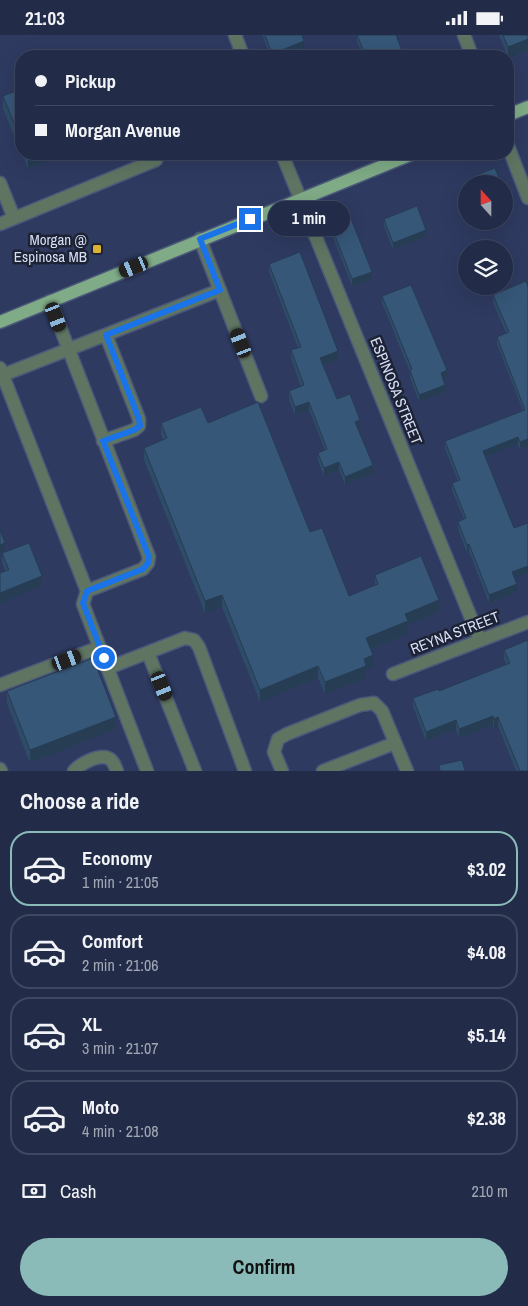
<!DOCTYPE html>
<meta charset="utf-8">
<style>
body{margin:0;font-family:"Archivo Narrow",sans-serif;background:#2a344f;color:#f1f3f6;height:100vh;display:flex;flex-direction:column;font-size:19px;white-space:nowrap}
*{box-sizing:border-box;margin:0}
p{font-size:16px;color:#a2a7b4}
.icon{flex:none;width:28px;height:28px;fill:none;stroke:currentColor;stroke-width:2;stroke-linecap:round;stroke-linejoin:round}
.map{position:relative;height:736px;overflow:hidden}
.drawer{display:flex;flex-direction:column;background:#222c48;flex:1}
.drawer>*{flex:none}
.hud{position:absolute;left:15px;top:15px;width:499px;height:110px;border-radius:20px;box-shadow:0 5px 20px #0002,0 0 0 1px #3f4860;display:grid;align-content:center;height:110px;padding:0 20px;background:#222c48}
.needle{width:32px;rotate:339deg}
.buttons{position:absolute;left:458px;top:140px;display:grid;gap:10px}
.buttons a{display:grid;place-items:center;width:55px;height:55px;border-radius:50%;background:#222c48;box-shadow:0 5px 20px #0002,0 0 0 1px #3f4860;font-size:25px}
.end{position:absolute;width:22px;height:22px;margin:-11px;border:6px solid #1a73e8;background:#fff;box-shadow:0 0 0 2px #fff}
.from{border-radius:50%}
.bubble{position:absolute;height:35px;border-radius:18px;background:#222c48;box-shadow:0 5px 20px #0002,0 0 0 1px #3f4860;font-size:16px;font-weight:700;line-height:35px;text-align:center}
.car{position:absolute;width:15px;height:30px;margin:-15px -8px;border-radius:6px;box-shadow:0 0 4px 1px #0007;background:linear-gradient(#222 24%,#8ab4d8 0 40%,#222 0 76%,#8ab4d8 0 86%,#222 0)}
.hud b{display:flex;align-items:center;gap:18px;height:48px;font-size:19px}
.hud b+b{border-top:1px solid #3f4860}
.hud i{width:12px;height:12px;background:#f1f3f6}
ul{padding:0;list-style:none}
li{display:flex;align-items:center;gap:15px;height:75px;margin:0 10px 8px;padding:0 10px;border:2px solid #3f4860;border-radius:20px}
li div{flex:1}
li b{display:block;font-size:19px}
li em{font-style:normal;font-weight:700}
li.current{border-color:#8bbbb9}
li>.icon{width:45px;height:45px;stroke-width:1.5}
h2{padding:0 20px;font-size:22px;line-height:60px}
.pay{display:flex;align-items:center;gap:12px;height:55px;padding:0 20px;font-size:19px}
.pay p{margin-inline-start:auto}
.button{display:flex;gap:10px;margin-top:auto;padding:10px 20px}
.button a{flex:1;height:58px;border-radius:30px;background:#8bbbb9;color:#111;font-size:20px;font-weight:700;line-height:58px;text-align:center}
.status{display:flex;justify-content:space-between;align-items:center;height:35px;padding:0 25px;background:#222c48;direction:ltr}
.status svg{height:14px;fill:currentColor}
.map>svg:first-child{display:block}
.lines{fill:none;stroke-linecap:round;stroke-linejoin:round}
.minor-casing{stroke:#4c587b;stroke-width:15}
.major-casing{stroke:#4c587b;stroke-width:15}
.minor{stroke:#5f7562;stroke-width:12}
.major{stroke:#7fab86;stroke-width:12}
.wall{fill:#2e4b67}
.shaded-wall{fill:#263d54}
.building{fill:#365778;stroke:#263d54}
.route{stroke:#1a73e8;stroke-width:6}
.poi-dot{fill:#dcb233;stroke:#1d2334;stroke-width:2}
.labels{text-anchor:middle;stroke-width:5;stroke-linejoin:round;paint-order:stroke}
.poi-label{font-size:15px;fill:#d6dff6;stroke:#1d2334;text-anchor:end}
.street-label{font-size:15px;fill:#d6dff6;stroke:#1d2334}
</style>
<div class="status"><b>21:03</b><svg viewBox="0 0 49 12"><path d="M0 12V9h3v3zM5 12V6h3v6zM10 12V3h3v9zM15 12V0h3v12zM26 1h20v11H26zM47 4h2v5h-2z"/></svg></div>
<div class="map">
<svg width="528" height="736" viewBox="0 0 528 736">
<rect width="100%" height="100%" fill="#2e3a60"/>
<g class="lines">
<g class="minor-casing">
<path id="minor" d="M235,0L243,21
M464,0L472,21
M508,111L528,163
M282,119L480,605
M0,148L14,183
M0,189L156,125
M200,204L261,361
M0,333L87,556L143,534L148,528L149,522L50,266
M3,340L220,255
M103,406L134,395L139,391V384L106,300
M87,556L83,569L147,736
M148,618L195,736
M108,633L185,603L194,605L199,612L245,736
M393,639L528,587
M0,650L100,612
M0,734L1,736
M74,736C80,729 98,719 108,723C113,725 115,731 117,736
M282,736L274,717L278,704L287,699L360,670L374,668L382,676L407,736
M323,736L395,708"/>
</g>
<g class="major-casing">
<path id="major" d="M508,80L528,72
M0,287L412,119"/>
</g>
<use href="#minor" class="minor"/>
<use href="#major" class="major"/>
</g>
<path class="wall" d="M262,0H302L304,13L283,21H270Z
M357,0H396L404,21H363L357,7Z
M499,0H528V15L508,23Z
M21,54V118L3,74V61Z
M22,119H66L28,134Z
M300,119H320L303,126Z
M474,141L501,149H474Z
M384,184L426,202L393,215L384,191Z
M330,188L372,244L352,251L330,195Z
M269,229L338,324L323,330L337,364L360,393L358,394L373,438L345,450L339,435L324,441L318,426V418L325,415L309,375L295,380L289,365V356L301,352L291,324V315L298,313L269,237Z
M528,252V411L520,415L518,409L485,422L514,493L528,488V538L514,543L517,557L489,568L469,517L467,518L458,494V487L464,484L452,456V448L458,446L445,414V406L523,376L497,309V302L506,298L493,268V260Z
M382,261L447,342L443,344L445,357L419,367L410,342V337L382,268Z
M161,388H208L310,497L349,561L375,551V540L439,577L408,590V599L371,614L373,632L366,635V643L325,659L318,643L260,667L222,572L205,578L144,425V413L163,405L161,400Z
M2,518L42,551L0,568V538L5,536L2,528Z
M528,605V736H516L498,691L494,693L493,690L459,703L456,694L426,706L413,672V663L439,656L506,629L504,624V615Z
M7,656L116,694L30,728L7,669Z"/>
<path class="shaded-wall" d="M528,4V15L508,23V12Z
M304,6V13L283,21H272V19Z
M35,119H66L28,134V122Z
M303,119H320L303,126Z
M506,162V169L504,170V163Z
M426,195V202L393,215V208Z
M372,237V244L352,251V244Z
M338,316V324L320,331V323Z
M447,335V342L441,345V338Z
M445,350V357L419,367V360Z
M309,367V375L295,380V372Z
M360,385V393L355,395V387Z
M518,402V409L483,423V416Z
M528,404V411L520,415V407Z
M339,427V435L324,441V433Z
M373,430V438L345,450V442Z
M5,508V515L0,517V510Z
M469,509V517L467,518V510Z
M528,531V538L512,544V537Z
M42,541V551L0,568V558Z
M517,549V557L489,568V560Z
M222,560V572L205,578V566Z
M439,565V577L408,590V599L366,616V603L405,579Z
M373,620V632L366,635V643L325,659V647L364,624Z
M318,631V643L260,667V655Z
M493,681V690L459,703V694Z
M116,682V694L30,728V715Z
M498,682V691L494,693V684Z
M456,685V694L426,706V697Z"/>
<path class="building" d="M265,0H302L304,6L272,19Z
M357,0H396L404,21H366Z
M503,0H528V4L508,12Z
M113,16L115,21H100Z
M451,17L453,21H439Z
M21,54V105L3,61Z
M27,119H35L28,122Z
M495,133L501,149H477L474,141Z
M504,156L506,162L504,163Z
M417,171L426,195L393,208L384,184Z
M350,181L372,237L352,244L330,188Z
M300,217L338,316L320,323L337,364L350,359L360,385L355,387L373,430L345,442L339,427L324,433L318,418L327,414L309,367L295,372L289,356L304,350L291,315L301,312L269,229Z
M526,246L528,252V404L520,407L518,402L483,416L514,493L528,488V531L512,537L517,549L489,560L469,509L467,510L458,487L466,483L452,448L460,445L445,406L525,375L497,302L509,297L493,260Z
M411,250L447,335L441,338L445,350L419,360L410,335L412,334L382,261Z
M258,367L310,497L322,493L349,561L378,549L375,540L421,521L439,565L405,579L408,586L366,603L373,620L364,624L366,631L325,647L318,631L260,655L222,560L205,566L144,413L167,403L161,388L201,372L208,388Z
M0,494L5,508L0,510Z
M29,508L42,541L0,558V538L9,535L2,518Z
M528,605V736H520L498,682L494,684L493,681L459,694L456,685L426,697L413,663L438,654L439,656L510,628L504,615Z
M93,623L116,682L30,715L7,656Z
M462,725L465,736H440L439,730Z"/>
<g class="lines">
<path class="route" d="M104,623L83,568L87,556L143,534L148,528L149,522L103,406L134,395L140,391L139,384L106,300L220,255L200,204L250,184"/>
</g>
<rect class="poi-dot" x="92" y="209" width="10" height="10" rx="2.5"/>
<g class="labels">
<g class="poi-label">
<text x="87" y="210">Morgan @<tspan x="87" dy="17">Espinosa MB</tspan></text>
</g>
<g class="street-label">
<text transform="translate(396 356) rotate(68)" y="5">ESPINOSA STREET</text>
<text transform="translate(455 598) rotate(-21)" y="5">REYNA STREET</text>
</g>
</g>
</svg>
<div class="buttons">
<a><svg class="needle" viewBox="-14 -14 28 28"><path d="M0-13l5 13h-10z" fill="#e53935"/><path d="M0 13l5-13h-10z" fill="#a2a7b4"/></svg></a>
<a><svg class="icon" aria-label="layers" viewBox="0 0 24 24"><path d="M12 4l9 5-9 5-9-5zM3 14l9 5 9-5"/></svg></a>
</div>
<i class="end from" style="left:104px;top:623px"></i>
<i class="end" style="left:250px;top:184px"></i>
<div class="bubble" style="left:268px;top:166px;width:82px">1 min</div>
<i class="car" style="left:134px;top:232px;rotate:248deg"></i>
<i class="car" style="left:56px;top:282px;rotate:159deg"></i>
<i class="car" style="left:241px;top:308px;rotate:339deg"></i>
<i class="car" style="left:67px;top:625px;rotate:69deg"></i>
<i class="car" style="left:162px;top:651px;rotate:158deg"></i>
<div class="hud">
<b><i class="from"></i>Pickup</b>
<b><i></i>Morgan Avenue</b>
</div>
</div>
<section class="drawer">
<h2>Choose a ride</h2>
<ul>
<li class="current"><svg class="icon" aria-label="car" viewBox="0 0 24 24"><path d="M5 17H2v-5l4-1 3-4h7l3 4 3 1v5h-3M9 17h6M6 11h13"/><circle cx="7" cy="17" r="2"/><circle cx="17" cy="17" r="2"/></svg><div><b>Economy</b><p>1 min · 21:05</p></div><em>$3.02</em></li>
<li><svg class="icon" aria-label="car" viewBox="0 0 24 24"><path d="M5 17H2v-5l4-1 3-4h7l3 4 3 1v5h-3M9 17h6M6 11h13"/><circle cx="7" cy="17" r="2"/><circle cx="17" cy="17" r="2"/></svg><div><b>Comfort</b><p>2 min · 21:06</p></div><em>$4.08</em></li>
<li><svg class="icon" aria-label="car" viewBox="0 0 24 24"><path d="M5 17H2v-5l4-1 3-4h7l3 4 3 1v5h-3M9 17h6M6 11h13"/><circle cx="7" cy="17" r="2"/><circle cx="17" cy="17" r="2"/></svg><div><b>XL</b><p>3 min · 21:07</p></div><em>$5.14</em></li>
<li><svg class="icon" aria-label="car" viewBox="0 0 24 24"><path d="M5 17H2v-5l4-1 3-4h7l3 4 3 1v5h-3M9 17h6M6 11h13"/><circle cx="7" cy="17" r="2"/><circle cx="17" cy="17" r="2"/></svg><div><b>Moto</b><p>4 min · 21:08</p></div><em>$2.38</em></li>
</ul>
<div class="pay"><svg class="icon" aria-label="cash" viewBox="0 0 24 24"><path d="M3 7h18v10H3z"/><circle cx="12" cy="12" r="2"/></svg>Cash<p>210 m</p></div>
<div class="button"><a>Confirm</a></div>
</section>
